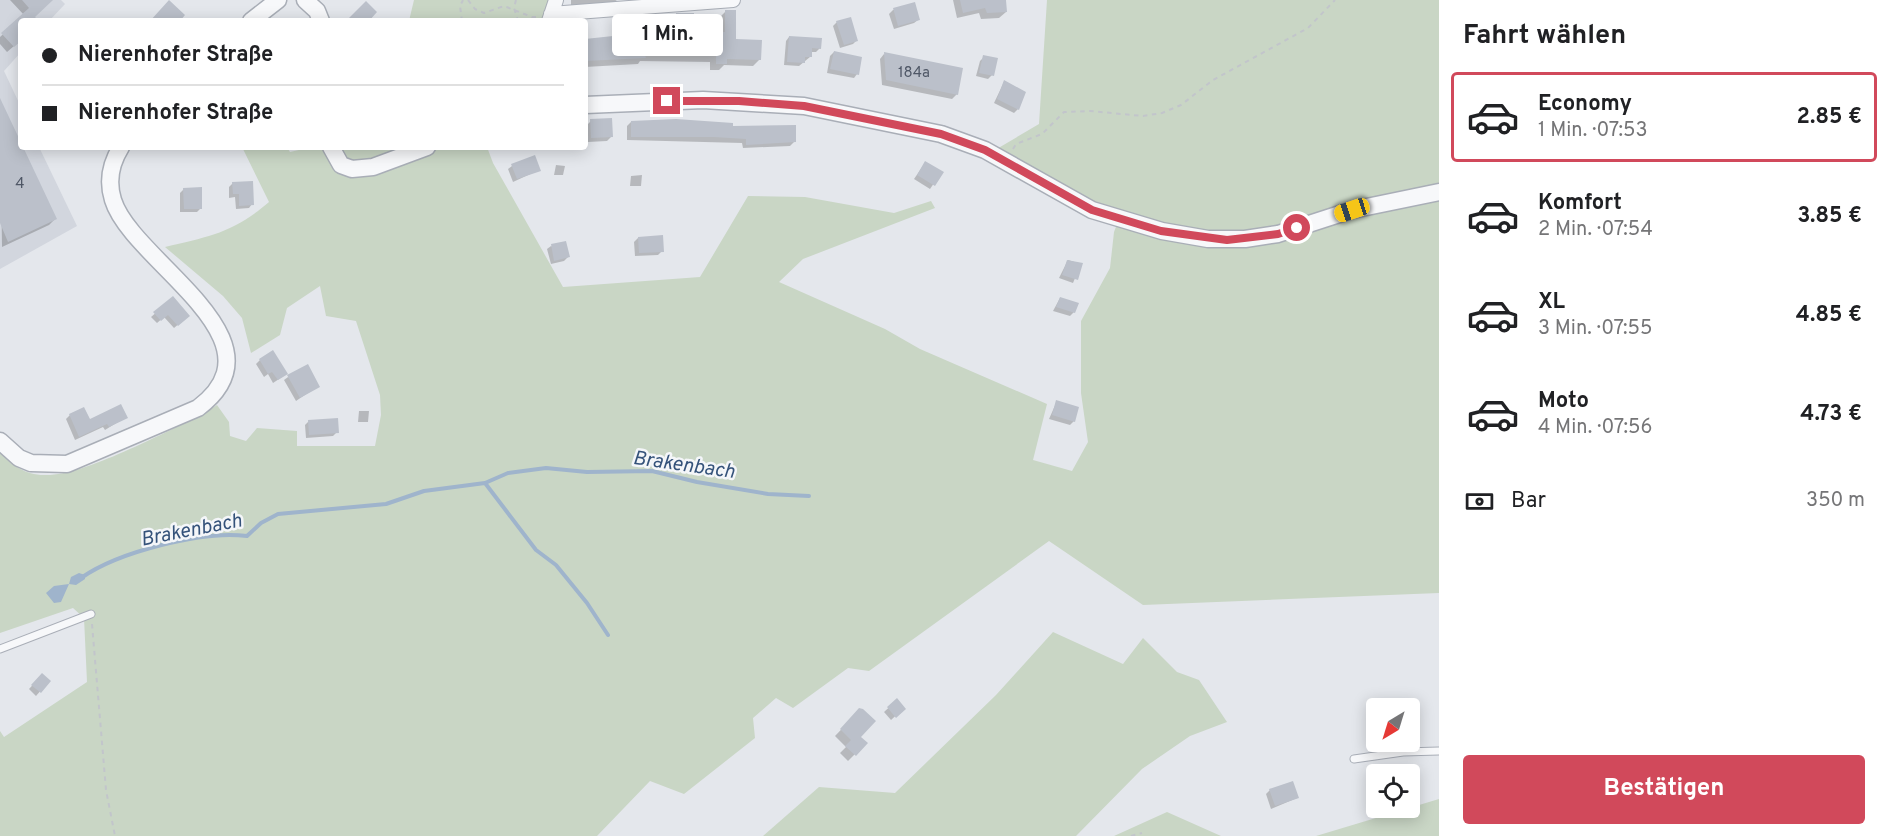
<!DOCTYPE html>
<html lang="de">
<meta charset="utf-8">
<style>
body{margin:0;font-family:Overpass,sans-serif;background:#f2f2f2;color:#202124;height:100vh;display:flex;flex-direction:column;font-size:22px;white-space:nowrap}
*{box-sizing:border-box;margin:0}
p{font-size:20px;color:#757577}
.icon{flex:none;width:33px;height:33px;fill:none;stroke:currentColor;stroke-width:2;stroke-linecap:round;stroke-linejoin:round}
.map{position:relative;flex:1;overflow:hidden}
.details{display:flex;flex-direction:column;background:#fff;width:450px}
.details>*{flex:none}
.guide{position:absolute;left:18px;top:18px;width:570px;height:132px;border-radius:6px;box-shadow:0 3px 15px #0003;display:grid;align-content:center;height:132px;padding:0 24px;background:#fff}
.needle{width:39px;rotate:218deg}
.fabs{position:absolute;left:1366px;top:698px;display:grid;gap:12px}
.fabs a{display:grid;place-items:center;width:54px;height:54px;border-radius:6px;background:#fff;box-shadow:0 3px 15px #0003;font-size:30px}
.end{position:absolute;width:27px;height:27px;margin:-14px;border:8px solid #d1495b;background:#fff;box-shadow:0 0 0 3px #fff}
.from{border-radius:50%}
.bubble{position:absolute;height:42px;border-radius:6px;background:#fff;box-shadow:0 3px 15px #0003;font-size:20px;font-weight:700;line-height:42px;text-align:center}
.car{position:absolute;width:18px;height:36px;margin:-18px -9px;border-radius:8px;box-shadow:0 0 4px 2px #0007;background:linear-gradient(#f5c518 24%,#345 0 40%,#f5c518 0 76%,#345 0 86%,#f5c518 0)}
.guide b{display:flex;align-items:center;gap:21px;height:57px;font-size:22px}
.guide b+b{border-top:2px solid #e0e0e0}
.guide i{width:15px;height:15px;background:#202124}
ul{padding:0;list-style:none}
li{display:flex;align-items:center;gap:18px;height:90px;margin:0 12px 9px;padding:0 12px;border:3px solid transparent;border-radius:6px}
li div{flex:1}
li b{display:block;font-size:22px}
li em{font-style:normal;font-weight:700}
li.active{border-color:#d1495b}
li>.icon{width:54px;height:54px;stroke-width:1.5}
h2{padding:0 24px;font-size:27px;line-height:72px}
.pay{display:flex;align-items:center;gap:15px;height:66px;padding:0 24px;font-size:22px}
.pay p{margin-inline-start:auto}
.button{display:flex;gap:12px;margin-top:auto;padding:12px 24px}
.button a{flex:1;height:69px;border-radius:6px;background:#d1495b;color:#fff;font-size:24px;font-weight:700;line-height:69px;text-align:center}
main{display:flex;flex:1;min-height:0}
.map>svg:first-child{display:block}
.built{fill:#d2d6de}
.green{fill:#c9d6c5}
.water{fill:#9fb4cc}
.shadow{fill:#0003}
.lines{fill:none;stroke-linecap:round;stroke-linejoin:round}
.stream{stroke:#9fb4cc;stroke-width:4}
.building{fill:#bbc0ca}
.service-casing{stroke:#a9aeb7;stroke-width:9}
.minor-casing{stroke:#a9aeb7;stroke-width:16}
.tertiary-casing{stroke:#a9aeb7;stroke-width:19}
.path{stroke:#c2c5cb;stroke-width:2;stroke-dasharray:4.5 4.5;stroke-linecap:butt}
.service{stroke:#f7f8fa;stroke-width:7}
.minor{stroke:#f7f8fa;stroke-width:14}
.tertiary{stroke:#f7f8fa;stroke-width:16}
.route{stroke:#d1495b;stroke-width:8}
.labels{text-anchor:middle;stroke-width:5;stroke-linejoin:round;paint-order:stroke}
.number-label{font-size:15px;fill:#4f5766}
.water-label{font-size:20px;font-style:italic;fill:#34527a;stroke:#f4f6f9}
</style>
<main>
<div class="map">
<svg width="1439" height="836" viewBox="0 0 1439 836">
<rect width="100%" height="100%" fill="#e4e7ec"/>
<path class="built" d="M0,0H61L65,4L49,21H21V52L4,71L21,107V147H39L77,226L0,269Z"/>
<path class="green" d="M414,0H555L548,21H409Z
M1047,0H1439V593L1143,605L1049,541L869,671L848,668L793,708L776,698L753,718L755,738L684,794L650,781L597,836H0V731L4,737L87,682L84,618L73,608L0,633V452C12,465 25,475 44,475C82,477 162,433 200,416L217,405L229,422L230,436L246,441L257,428L297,431V446H375L381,415L380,395L356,321L326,316L320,286L287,308L280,335L251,353L242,318L223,296L165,247C210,236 233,233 269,202L242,147H287L290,152L312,147H487L493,163L563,287L700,277L748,196L805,197L894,213L931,201L935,208L803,259L779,282L885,329L920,349L1047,404L1033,460L1072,471L1088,442L1081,393V321L1110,268L1114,232L1122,211L1070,194L995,150L1039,124Z
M1053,632L1123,664L1143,638L1177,672L1199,680L1227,722L1190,736L1142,769L1076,836H763L819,787L895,793L996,695Z
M1439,799V836H1316Z
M1167,812L1221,836H1114Z"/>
<path class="water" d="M79,573L85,575V579L76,585L69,584L61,602L54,603L46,593L54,586L69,584L71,577Z"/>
<path class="shadow" d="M10,0H51L33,17L37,21H21V40L7,52L0,44V37L24,15Z
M571,0H617L614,2L571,5Z
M953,0H1004L1006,12L999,18L981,19L979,13L957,18Z
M914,4L918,20L914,23L894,29L889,14L893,10Z
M726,11L734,41L760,59L753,66L724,65L719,70H710V62L640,61L638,64L585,67V40L635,35L634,24L641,18L649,33H670V21L677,15L692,33L719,34V18Z
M837,22L857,40L853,44L840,48L833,26Z
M789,37L820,48L816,52H811L810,57L799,66L784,65L786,41Z
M834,52L857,74L854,78L827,73L830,56Z
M884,54L957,94L952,99L882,85L880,59Z
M984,57L992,75L988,79L976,76L980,61Z
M1004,82L1018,109L1014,113L994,103Z
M0,107L55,219L49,225L2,247Z
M591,121L611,137L607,141L588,142L587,125Z
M631,122L731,127L794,142L790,146L743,148L742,143L627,140V126Z
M925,163L941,173L930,189L914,179Z
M556,165L565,166L563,175H554Z
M512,166L539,170L513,182L508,169Z
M642,175L641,186H630L631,176Z
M233,183L252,204L249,208L236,209L235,197L229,198V187Z
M184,189L201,208L197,212H180V193Z
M638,238L662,251L658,255L635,256L634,242Z
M551,246L568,257L564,261L551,264L547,249Z
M1068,260L1081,264L1073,283L1059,278Z
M173,298L188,316L174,328L164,317L157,323L151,317Z
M1060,298L1074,312L1070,316L1053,311Z
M260,360L282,377L273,383L268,374L264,377L256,364Z
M288,377L318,386L296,401L284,380Z
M1057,401L1074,421L1070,425L1049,419Z
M359,411H369L368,422H358Z
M70,415L90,421L126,417L105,430L103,427L75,440L66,419Z
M309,421L337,432L333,436L306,438L305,425Z
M42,675L49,681L36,696L29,689Z
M897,700L904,708L891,720L884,712Z
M860,710L859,737L866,743L848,761L840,753L846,747L835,736Z
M1270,790L1297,798L1271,809L1266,794Z"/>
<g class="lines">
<path class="stream" d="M485,483L536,550L556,565L587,603L608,635
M81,578C118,552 203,530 247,536L261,523L278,514L386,504L424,491L485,483L508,473L546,468L587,472L652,471L697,482L768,494L809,496"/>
</g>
<path class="building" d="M22,0H53L35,17L39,21H21V41L14,47L1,33L29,8Z
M169,0L185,15L180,21H150Z
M960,0H1006L1007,12L987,13L985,8L963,13Z
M366,1L377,12L369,21H346Z
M915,2L920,20L898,26L893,8Z
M725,10H736V39L762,40L761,60L727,59V64H716V56L645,55L646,58L585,61V39L641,33L640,16L649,15L651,32H675L676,13H694V32H725Z
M851,17L858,41L844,45L836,21Z
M789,36L822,38L821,49L812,48V57H805V63L787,62Z
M834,51L862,57L859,75L830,69Z
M884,52L963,68L958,95L886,80Z
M983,55L998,58L994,76L979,73Z
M1004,80L1026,92L1019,110L997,99Z
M0,98L57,219L8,242L0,223Z
M612,118L613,137L591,138L590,119Z
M676,119L733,123V126L796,125V142L746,145V139L714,137H631V121Z
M535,155L541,171L517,179L511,164Z
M925,161L944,172L935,186L917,175Z
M253,181L254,205L239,206V194H233L232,182Z
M202,187V209H184L183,188Z
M663,235L664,252L639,253L638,237Z
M566,241L570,257L554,261L551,244Z
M1067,260L1083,263L1078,280L1062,275Z
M173,296L190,316L178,326L168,315L161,321L153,312Z
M1060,297L1079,303L1075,313L1056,307Z
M273,350L288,374L278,380L272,372L268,374L259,359Z
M308,364L320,387L300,398L287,375Z
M1056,400L1079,407L1075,422L1052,415Z
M121,404L128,418L109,427L107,424L79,437L69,414L84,407L90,419Z
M338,418L339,433L309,435L308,420Z
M42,673L51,681L41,693L31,685Z
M897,698L906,709L896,718L887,707Z
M859,708L863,709L876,721L861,737L868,743L856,756L845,746L851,740L840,729Z
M1293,781L1299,798L1275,806L1269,789Z"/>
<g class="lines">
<g class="service-casing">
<path id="service" d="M0,649L91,614
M1354,759L1403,752L1439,751"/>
</g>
<g class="minor-casing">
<path id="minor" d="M551,14L733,0
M549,21L556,0"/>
</g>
<g class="tertiary-casing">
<path id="tertiary" d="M305,0L317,11L321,21
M251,21L278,0
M585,105L703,100L804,106L941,134L985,150L1092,210L1162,231L1208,239H1245L1278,234L1352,210L1439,192
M331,147L341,165L352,169L373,167L427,147
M0,441L19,458L31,463L67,464L198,408C290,339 132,262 113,200C107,181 111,163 121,147"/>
</g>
<path class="path" d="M468,0L475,9L484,13L504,6L532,17H536
M516,0L514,8L518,21
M462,21L460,6L463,0
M1013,149L1016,144L1042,134L1064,112L1090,111L1143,116L1162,113L1181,105L1213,80L1308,28L1335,0
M92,624L106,790L115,836
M1131,836L1142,833"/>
<use href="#service" class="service"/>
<use href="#minor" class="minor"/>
<use href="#tertiary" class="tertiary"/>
</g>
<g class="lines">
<path class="route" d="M667,101H739L804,106L941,134L985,150L1092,210L1161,231L1227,240L1278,234L1297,228"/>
</g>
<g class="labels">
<g class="number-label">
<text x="914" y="77">184a</text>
<text x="20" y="188">4</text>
</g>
<g class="water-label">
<text transform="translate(684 464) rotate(8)" y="7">Brakenbach</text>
<text transform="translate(191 529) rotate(-11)" y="7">Brakenbach</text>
</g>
</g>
</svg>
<div class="fabs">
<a><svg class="needle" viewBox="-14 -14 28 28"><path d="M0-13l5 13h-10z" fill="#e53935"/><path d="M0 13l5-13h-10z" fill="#757577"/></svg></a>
<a><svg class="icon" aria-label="locate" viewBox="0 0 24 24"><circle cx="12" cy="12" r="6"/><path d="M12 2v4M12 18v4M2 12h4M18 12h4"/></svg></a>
</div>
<i class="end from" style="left:1297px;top:228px"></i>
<i class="end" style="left:667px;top:101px"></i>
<div class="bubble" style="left:612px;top:14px;width:111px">1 Min.</div>
<i class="car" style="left:1352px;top:210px;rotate:252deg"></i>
<div class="guide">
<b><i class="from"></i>Nierenhofer Straße</b>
<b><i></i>Nierenhofer Straße</b>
</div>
</div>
<section class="details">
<h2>Fahrt wählen</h2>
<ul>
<li class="active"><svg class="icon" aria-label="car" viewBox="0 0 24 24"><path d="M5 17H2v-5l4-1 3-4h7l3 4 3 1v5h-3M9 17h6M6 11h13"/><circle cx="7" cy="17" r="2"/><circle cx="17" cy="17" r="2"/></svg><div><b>Economy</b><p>1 Min. · 07:53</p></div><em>2.85 €</em></li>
<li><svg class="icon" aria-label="car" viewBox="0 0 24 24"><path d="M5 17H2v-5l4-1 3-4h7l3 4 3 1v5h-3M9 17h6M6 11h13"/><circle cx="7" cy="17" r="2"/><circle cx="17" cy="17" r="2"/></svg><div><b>Komfort</b><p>2 Min. · 07:54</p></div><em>3.85 €</em></li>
<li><svg class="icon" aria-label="car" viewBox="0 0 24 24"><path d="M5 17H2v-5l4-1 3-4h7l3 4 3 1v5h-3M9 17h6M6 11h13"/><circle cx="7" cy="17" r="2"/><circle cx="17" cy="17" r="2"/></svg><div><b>XL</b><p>3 Min. · 07:55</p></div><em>4.85 €</em></li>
<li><svg class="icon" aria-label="car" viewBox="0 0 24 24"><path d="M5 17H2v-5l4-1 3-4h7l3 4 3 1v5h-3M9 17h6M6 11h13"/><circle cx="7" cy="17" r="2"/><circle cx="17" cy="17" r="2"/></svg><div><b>Moto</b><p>4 Min. · 07:56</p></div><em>4.73 €</em></li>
</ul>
<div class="pay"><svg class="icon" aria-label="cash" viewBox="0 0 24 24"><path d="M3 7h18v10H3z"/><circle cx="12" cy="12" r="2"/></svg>Bar<p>350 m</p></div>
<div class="button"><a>Bestätigen</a></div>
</section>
</main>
